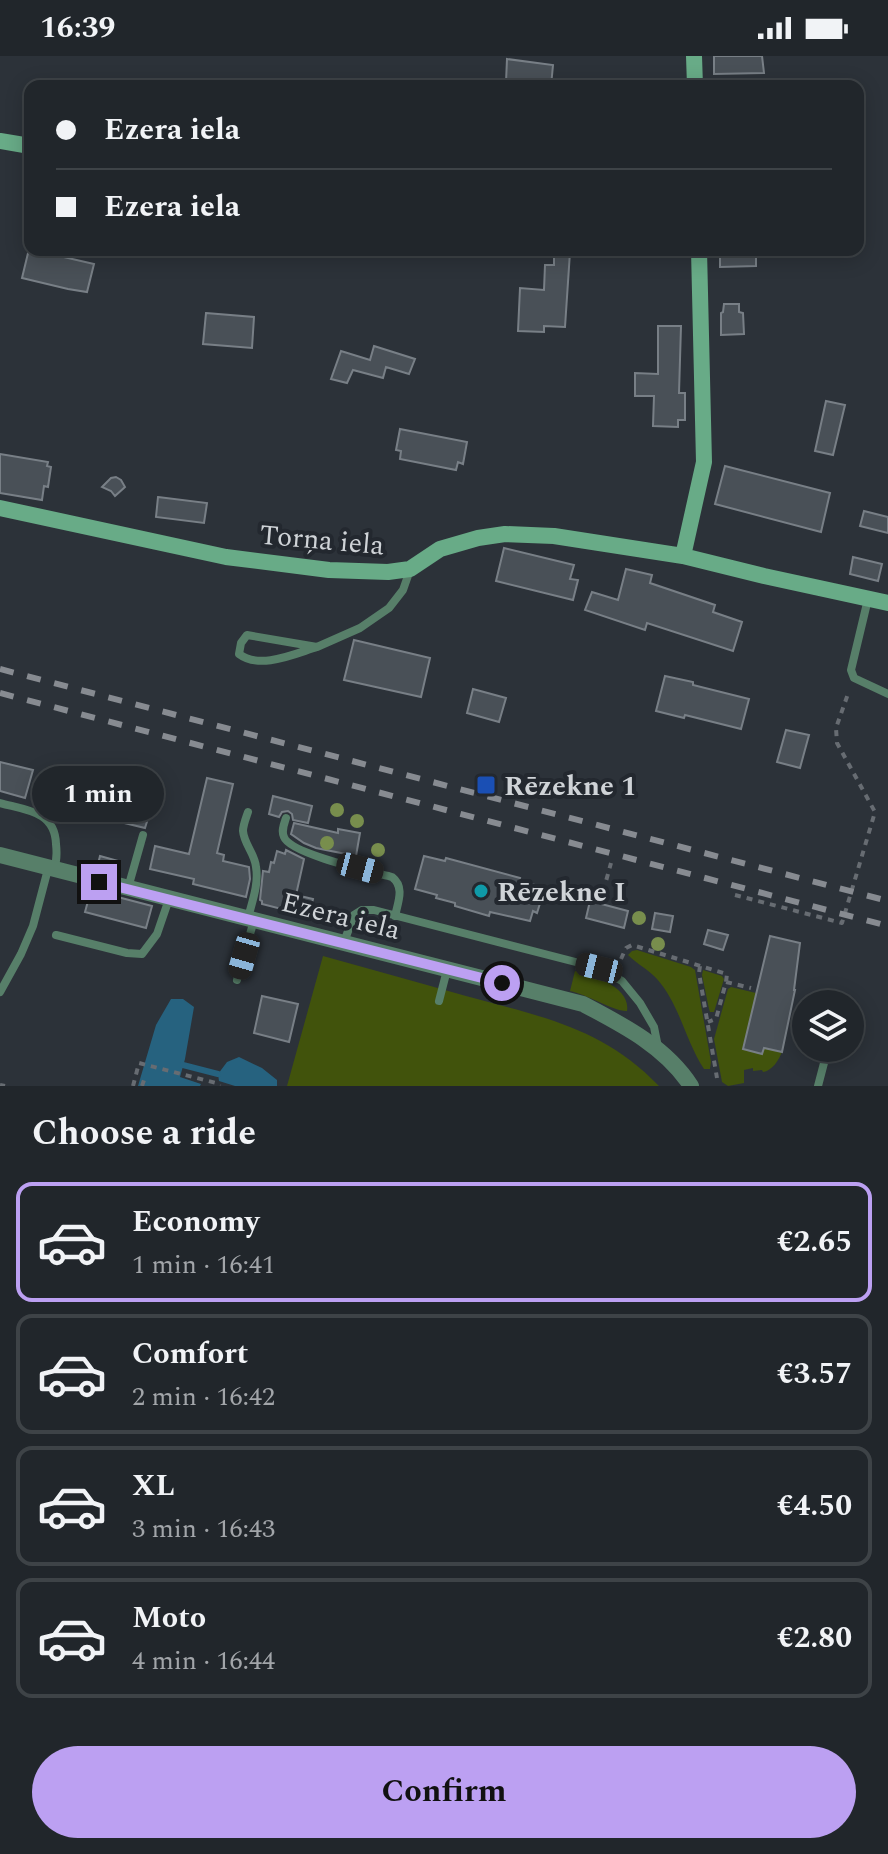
<!DOCTYPE html>
<meta charset="utf-8">
<style>
body{margin:0;font-family:Spectral,serif;background:#292e33;color:#f1f3f6;height:100vh;display:flex;flex-direction:column;font-size:30px;white-space:nowrap}
*{box-sizing:border-box;margin:0}
p{font-size:26px;color:#a2a5a9}
.icon{flex:none;width:44px;height:44px;fill:none;stroke:currentColor;stroke-width:2;stroke-linecap:round;stroke-linejoin:round}
.map{position:relative;height:1030px;overflow:hidden}
.sheet{display:flex;flex-direction:column;background:#21262b;flex:1}
.sheet>*{flex:none}
.banner{position:absolute;left:24px;top:24px;width:840px;height:176px;border-radius:16px;box-shadow:0 4px 20px #0003,0 0 0 2px #3e4347;display:grid;align-content:center;height:176px;padding:0 32px;background:#21262b}
.controls{position:absolute;left:792px;top:934px;display:grid;gap:16px}
.controls a{display:grid;place-items:center;width:72px;height:72px;border-radius:50%;background:#21262b;box-shadow:0 4px 20px #0003,0 0 0 2px #3e4347;font-size:40px}
.end{position:absolute;width:36px;height:36px;margin:-18px;border:10px solid #bca0f2;background:#111;box-shadow:0 0 0 4px #111}
.from{border-radius:50%}
.bubble{position:absolute;height:56px;border-radius:28px;background:#21262b;box-shadow:0 4px 20px #0003,0 0 0 2px #3e4347;font-size:26px;font-weight:700;line-height:56px;text-align:center}
.car{position:absolute;width:24px;height:48px;margin:-24px -12px;border-radius:10px;box-shadow:0 0 6px 2px #0007;background:linear-gradient(#222 24%,#8ab4d8 0 40%,#222 0 76%,#8ab4d8 0 86%,#222 0)}
.banner b{display:flex;align-items:center;gap:28px;height:76px;font-size:30px}
.banner b+b{border-top:2px solid #3e4347}
.banner i{width:20px;height:20px;background:#f1f3f6}
ul{padding:0;list-style:none}
li{display:flex;align-items:center;gap:24px;height:120px;margin:0 16px 12px;padding:0 16px;border:4px solid #3e4347;border-radius:16px}
li div{flex:1}
li b{display:block;font-size:30px}
li em{font-style:normal;font-weight:700}
li.current{border-color:#bca0f2}
li>.icon{width:72px;height:72px;stroke-width:1.5}
h2{padding:0 32px;font-size:36px;line-height:96px}
.button{display:flex;gap:16px;margin-top:auto;padding:16px 32px}
.button a{flex:1;height:92px;border-radius:48px;background:#bca0f2;color:#111;font-size:32px;font-weight:700;line-height:92px;text-align:center}
.status{display:flex;justify-content:space-between;align-items:center;height:56px;padding:0 40px;background:#21262b;direction:ltr}
.status svg{height:22px;fill:currentColor}
.map>svg:first-child{display:block}
.green{fill:#41530c}
.water{fill:#26627f}
.lines{fill:none;stroke-linecap:round;stroke-linejoin:round}
.stream{stroke:#26627f;stroke-width:6}
.building{fill:#495057;stroke:#787f86;stroke-width:2}
.path{stroke:#676c72;stroke-width:4;stroke-dasharray:6 6;stroke-linecap:butt}
.lane{stroke:#577f69;stroke-width:8}
.street{stroke:#577f69;stroke-width:16}
.secondary{stroke:#68ab87;stroke-width:16}
.rail{stroke:#878b91;stroke-width:6;stroke-dasharray:14 14;stroke-linecap:butt}
.tree{fill:#788e4d}
.route{stroke:#bca0f2;stroke-width:10}
.transit-dot{fill:#1a4fb4;stroke:#23282f;stroke-width:3}
.culture-dot{fill:#0f9aa8;stroke:#23282f;stroke-width:3}
.labels{text-anchor:middle;stroke-width:8;stroke-linejoin:round;paint-order:stroke}
.street-label{font-size:28px;fill:#cfd3d7;stroke:#23282f}
.poi-label{font-size:28px;font-weight:bold;fill:#cfd3d7;stroke:#23282f;text-anchor:start}
</style>
<div class="status"><b>16:39</b><svg viewBox="0 0 49 12"><path d="M0 12V9h3v3zM5 12V6h3v6zM10 12V3h3v9zM15 12V0h3v12zM26 1h20v11H26zM47 4h2v5h-2z"/></svg></div>
<div class="map">
<svg width="888" height="1030" viewBox="0 0 888 1030">
<rect width="100%" height="100%" fill="#2c3239"/>
<path class="green" d="M637,894L691,911L695,914L711,1006L710,1013H704C685,984 680,949 657,923C649,914 637,908 628,899L632,895Z
M323,900C371,913 419,927 466,940C542,961 602,971 659,1030H287Z
M703,914L722,920L724,923L714,956H710L709,953L702,919Z
M575,915C593,919 631,931 627,955C615,956 586,938 570,935Z
M731,931L756,937L743,993L761,998L764,992L782,996C779,1004 772,1015 763,1016L762,1014L753,1015V1012L744,1014V1027L728,1030L722,1026L714,983L728,933Z"/>
<path class="water" d="M171,943H183L194,951L185,1003L180,1021L201,1028L200,1030H138L156,969Z
M239,1001L262,1012L277,1024V1030H235L219,1025L218,1018L227,1006Z"/>
<g class="lines">
<path class="stream" d="M183,1009L218,1018"/>
</g>
<path class="building" d="M714,0H762L764,17L714,18Z
M507,3L553,9L551,30L506,26Z
M29,193L94,208L87,236L68,233L22,222Z
M720,194H756V210L720,211Z
M554,196H570L565,271L544,270V276L518,275L520,232L544,234L545,209H554Z
M724,248H739V256L743,257L744,278L721,279V257L723,256Z
M206,257L254,261L252,292L203,288Z
M658,270H681L679,337H685V364H678V371L653,370L654,340H635V317L658,318Z
M374,290L415,303L409,318L386,311L383,322L353,314L347,327L331,323L341,295L370,304Z
M826,345L845,349L833,399L815,395Z
M400,373L467,386L463,408L458,406L456,414L400,403L401,395L396,394Z
M0,398L48,406L47,410L51,411L48,431L44,430L42,444L0,437Z
M725,410L830,437L821,476L715,448Z
M116,421L121,424L125,431L115,440L111,435L102,431L111,422Z
M158,441L207,447L204,467L156,461Z
M864,455L888,461V477L860,470Z
M504,492L574,509L570,523L578,524L573,544L496,525Z
M853,501L882,508L878,525L850,518Z
M626,513L652,519L650,527L715,549L713,556L742,566L733,595L647,567L645,574L585,554L592,536L618,544Z
M354,584L430,602L421,641L344,624Z
M665,620L693,626V629L749,643L741,673L685,659L684,662L656,655Z
M473,633L506,642L499,666L467,657Z
M786,674L809,679L800,712L777,706Z
M0,706L33,714L25,742L0,735Z
M207,722L233,728L217,797L224,799L223,805L249,811L250,823L246,841L193,828L194,823L150,813L155,790L189,798Z
M95,730L153,746L145,772L83,757L91,733L94,734Z
M273,740L312,750L308,767L293,764L292,758L288,755L282,756L279,761L269,758Z
M294,767L338,777V773L360,777L356,800L316,792L304,787L291,778Z
M286,794L304,803L296,839L313,843L309,860L262,848V845L260,844L263,815L269,816L271,806L274,807L277,795L285,798Z
M100,800L118,805L116,817L97,812Z
M424,800L445,805L446,802L520,822L519,825L539,830L537,840L542,841L537,857L533,855L530,865L490,856L489,860L455,850V847L436,842L437,839L415,833Z
M91,834L152,850L146,872L85,856Z
M590,845L628,855L624,872L586,862Z
M655,857L673,860L670,876L652,873Z
M708,874L728,879L723,894L704,888Z
M770,880L800,887L794,934H795L782,996L764,992L762,998L743,993Z
M262,940L298,948L289,986L254,977Z"/>
<g class="lines">
<path class="path" d="M735,839L842,867L875,756L837,687L836,672L849,635
M600,847L611,807
M621,903L626,892L632,889L727,918L726,926L716,963L708,966
M700,910L699,917L717,1022
M726,926L751,932
M0,1029L5,1030
M133,1030L139,1007L216,1027L220,1030
M142,1030L144,1024"/>
<path class="lane" d="M868,543L851,614L854,622L888,638
M317,591C294,598 260,614 239,598L241,587L247,579L317,591L360,572L389,552L403,534L410,514
M0,747C26,754 55,755 56,788C57,797 57,805 54,813
M248,756C246,762 243,769 243,775C244,788 255,798 256,811C259,828 252,846 248,862
M286,762C284,768 281,775 284,781C290,798 373,816 392,821C405,831 398,846 395,860
M128,832L143,779
M56,879L127,897L142,898L157,878L169,843
M344,886L354,859L362,854H374L599,912L622,925L640,947L654,971L658,991
M237,924L254,864
M0,936L21,898L33,870L48,813
M439,945L447,914
M818,1030L824,1007"/>
<path class="street" d="M0,799L583,948C623,969 666,991 691,1030"/>
<path class="secondary" d="M694,0L695,30
M0,85L30,90
M0,452L226,501L329,514L388,516L410,513L440,493L478,482L505,478L554,480L683,500L764,520L888,547
M683,500L704,406L699,194"/>
<path class="rail" d="M0,613L888,845
M0,637L888,870"/>
</g>
<g class="tree">
<circle cx="337" cy="754" r="7"/>
<circle cx="357" cy="765" r="7"/>
<circle cx="327" cy="787" r="7"/>
<circle cx="378" cy="794" r="7"/>
<circle cx="639" cy="862" r="7"/>
<circle cx="658" cy="888" r="7"/>
</g>
<g class="lines">
<path class="route" d="M99,826L502,927"/>
</g>
<rect class="transit-dot" x="476" y="719" width="20" height="20" rx="4"/>
<circle class="culture-dot" cx="481" cy="835" r="8"/>
<g class="labels">
<g class="street-label">
<text transform="translate(322 483) rotate(5)" y="10">Torņa iela</text>
<text transform="translate(341 859) rotate(14)" y="10">Ezera iela</text>
</g>
<g class="poi-label">
<text x="504" y="739">Rēzekne 1</text>
<text x="497" y="845">Rēzekne I</text>
</g>
</g>
</svg>
<div class="controls">
<a><svg class="icon" aria-label="layers" viewBox="0 0 24 24"><path d="M12 4l9 5-9 5-9-5zM3 14l9 5 9-5"/></svg></a>
</div>
<i class="end from" style="left:502px;top:927px"></i>
<i class="end" style="left:99px;top:826px"></i>
<div class="bubble" style="left:32px;top:710px;width:132px">1 min</div>
<i class="car" style="left:360px;top:812px;rotate:105deg"></i>
<i class="car" style="left:244px;top:900px;rotate:196deg"></i>
<i class="car" style="left:599px;top:912px;rotate:284deg"></i>
<div class="banner">
<b><i class="from"></i>Ezera iela</b>
<b><i></i>Ezera iela</b>
</div>
</div>
<section class="sheet">
<h2>Choose a ride</h2>
<ul>
<li class="current"><svg class="icon" aria-label="car" viewBox="0 0 24 24"><path d="M5 17H2v-5l4-1 3-4h7l3 4 3 1v5h-3M9 17h6M6 11h13"/><circle cx="7" cy="17" r="2"/><circle cx="17" cy="17" r="2"/></svg><div><b>Economy</b><p>1 min · 16:41</p></div><em>€2.65</em></li>
<li><svg class="icon" aria-label="car" viewBox="0 0 24 24"><path d="M5 17H2v-5l4-1 3-4h7l3 4 3 1v5h-3M9 17h6M6 11h13"/><circle cx="7" cy="17" r="2"/><circle cx="17" cy="17" r="2"/></svg><div><b>Comfort</b><p>2 min · 16:42</p></div><em>€3.57</em></li>
<li><svg class="icon" aria-label="car" viewBox="0 0 24 24"><path d="M5 17H2v-5l4-1 3-4h7l3 4 3 1v5h-3M9 17h6M6 11h13"/><circle cx="7" cy="17" r="2"/><circle cx="17" cy="17" r="2"/></svg><div><b>XL</b><p>3 min · 16:43</p></div><em>€4.50</em></li>
<li><svg class="icon" aria-label="car" viewBox="0 0 24 24"><path d="M5 17H2v-5l4-1 3-4h7l3 4 3 1v5h-3M9 17h6M6 11h13"/><circle cx="7" cy="17" r="2"/><circle cx="17" cy="17" r="2"/></svg><div><b>Moto</b><p>4 min · 16:44</p></div><em>€2.80</em></li>
</ul>
<div class="button"><a>Confirm</a></div>
</section>
